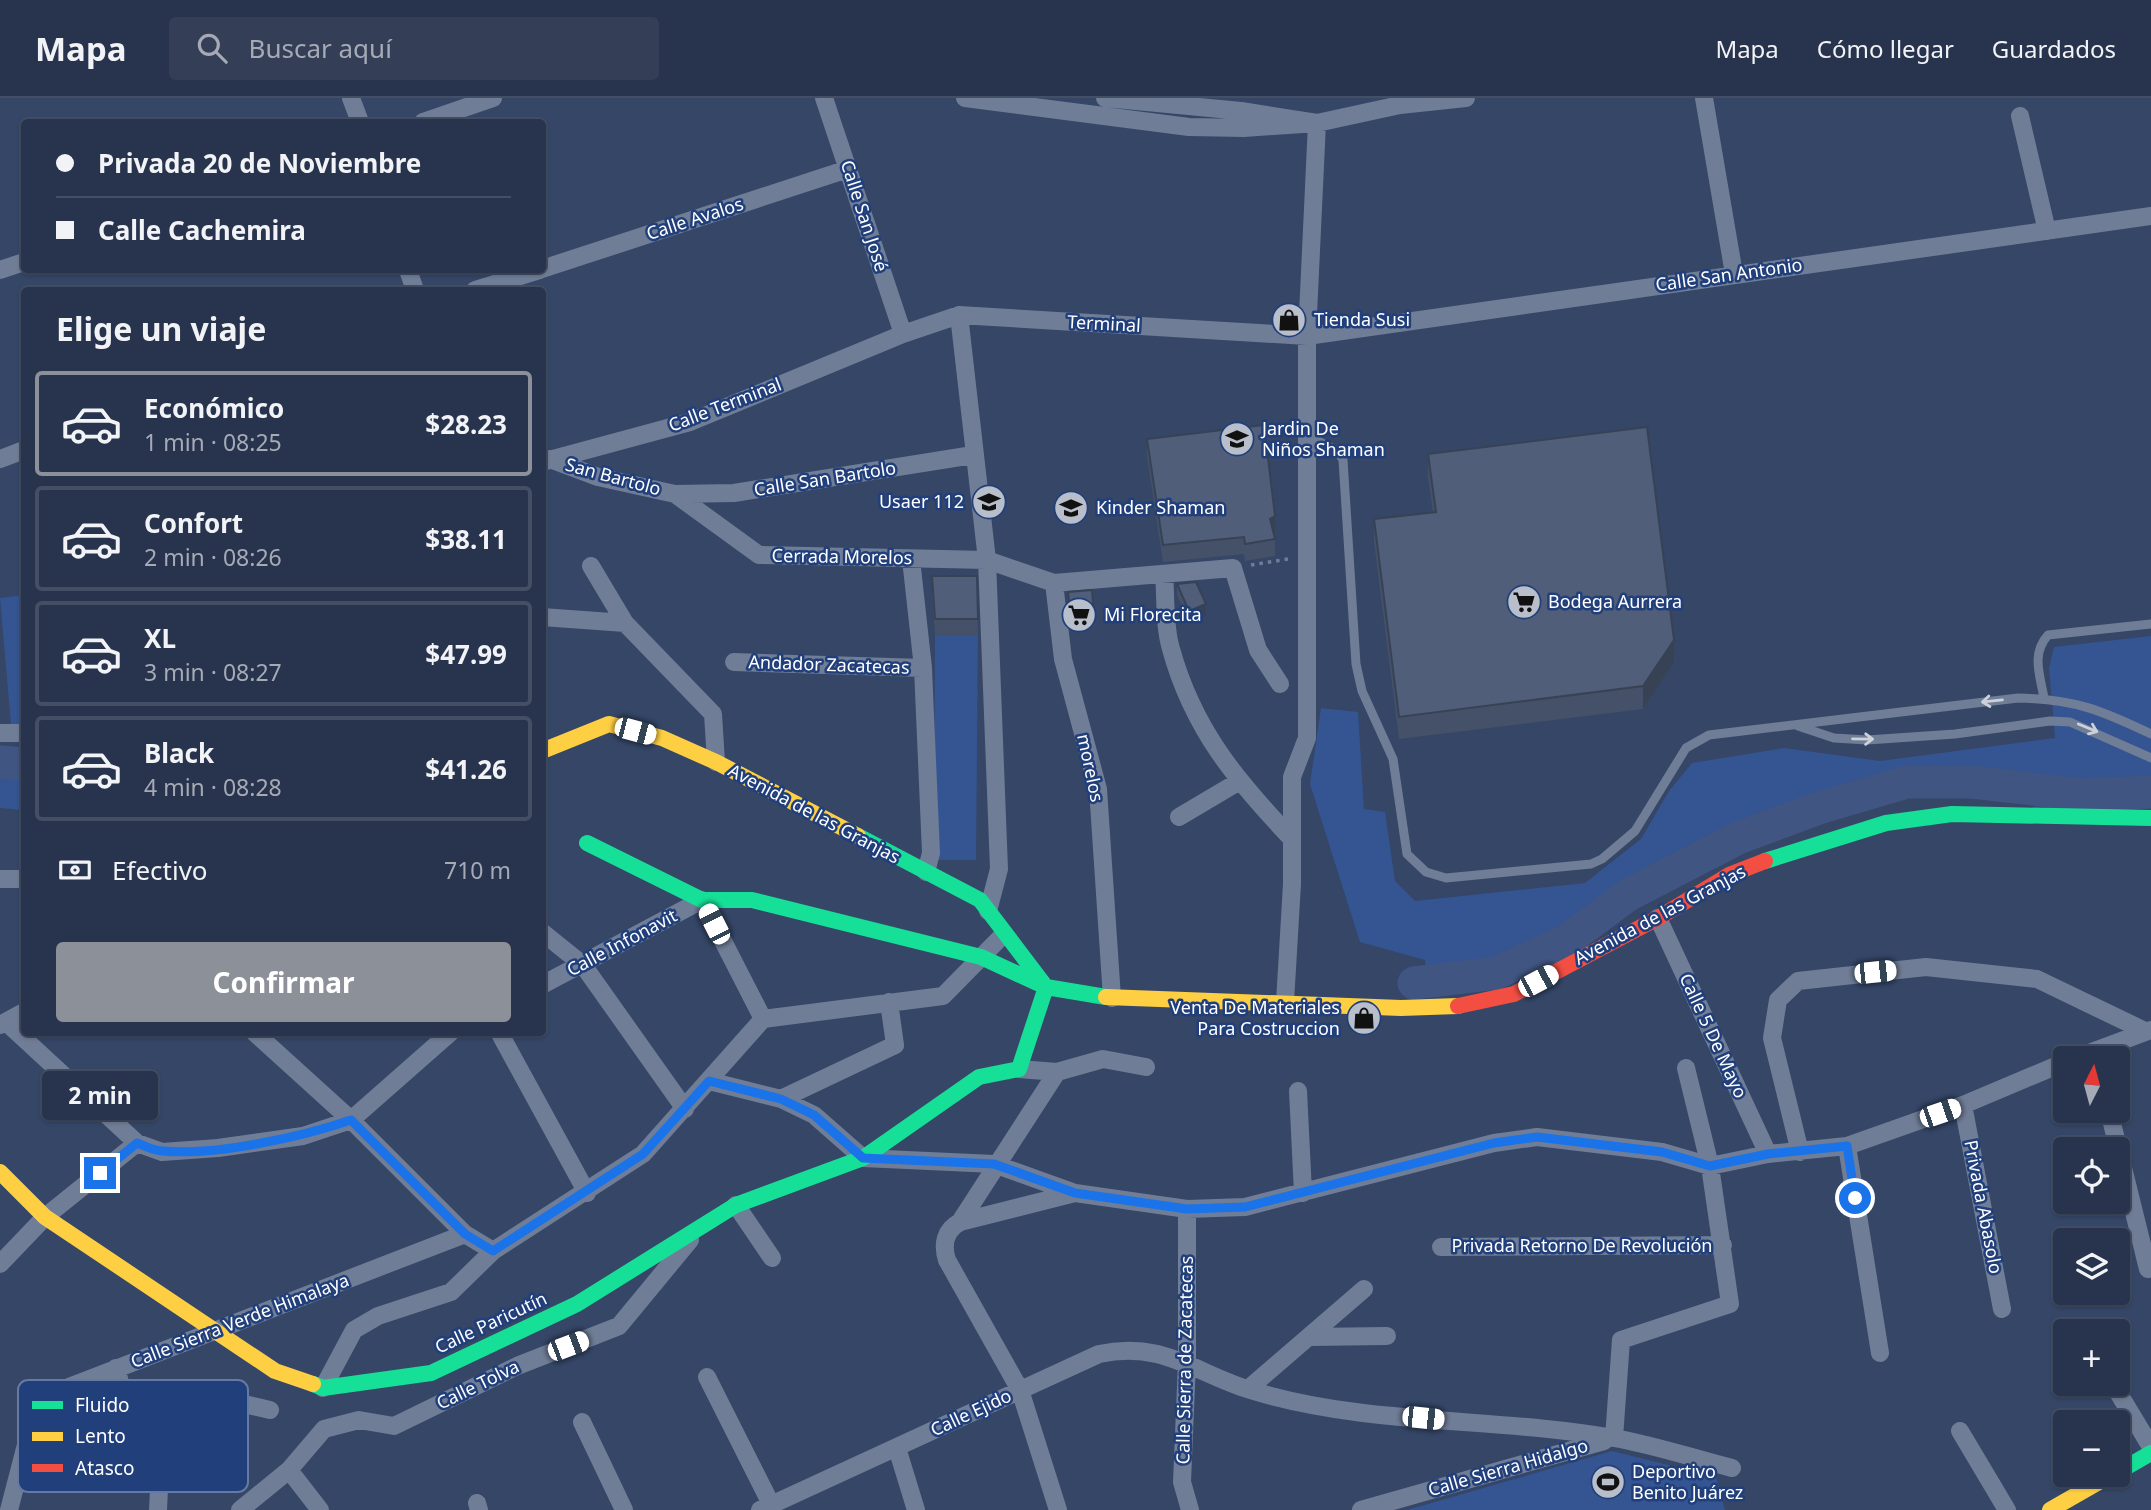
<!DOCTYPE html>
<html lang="es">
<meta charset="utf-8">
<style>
body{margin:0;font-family:"Noto Sans",sans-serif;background:#343f57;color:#f1f3f6;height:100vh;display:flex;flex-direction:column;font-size:26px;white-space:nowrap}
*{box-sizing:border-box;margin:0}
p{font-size:23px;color:#a5aab6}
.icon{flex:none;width:38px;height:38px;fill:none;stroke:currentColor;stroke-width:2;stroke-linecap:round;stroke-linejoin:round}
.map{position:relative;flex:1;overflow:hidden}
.details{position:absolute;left:21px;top:189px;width:525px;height:749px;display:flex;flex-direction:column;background:#28344d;border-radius:7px;box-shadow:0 2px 5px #0004,0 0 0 2px #444f65}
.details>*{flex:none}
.hud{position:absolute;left:21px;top:21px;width:525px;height:154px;border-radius:7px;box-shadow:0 2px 5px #0004,0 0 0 2px #444f65;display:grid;align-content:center;height:154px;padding:0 35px;background:#28344d}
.needle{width:46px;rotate:6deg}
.fabs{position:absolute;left:2053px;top:948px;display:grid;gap:14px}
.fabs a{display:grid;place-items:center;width:77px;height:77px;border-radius:7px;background:#28344d;box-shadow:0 2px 5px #0004,0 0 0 2px #444f65;font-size:35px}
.end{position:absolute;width:32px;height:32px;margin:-16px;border:9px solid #1a73e8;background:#fff;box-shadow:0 0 0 4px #fff}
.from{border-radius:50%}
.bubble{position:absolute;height:49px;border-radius:7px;background:#28344d;box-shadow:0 2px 5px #0004,0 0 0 2px #444f65;font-size:23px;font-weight:700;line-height:49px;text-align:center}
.car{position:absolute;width:21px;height:42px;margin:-21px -10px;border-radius:9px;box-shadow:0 0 5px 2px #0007;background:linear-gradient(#fff 24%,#345 0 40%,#fff 0 76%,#345 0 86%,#fff 0)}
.hud b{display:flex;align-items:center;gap:24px;height:66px;font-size:26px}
.hud b+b{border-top:2px solid #444f65}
.hud i{width:18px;height:18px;background:#f1f3f6}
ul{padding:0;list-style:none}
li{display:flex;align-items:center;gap:21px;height:105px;margin:0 14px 10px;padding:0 21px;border:4px solid #444f65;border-radius:7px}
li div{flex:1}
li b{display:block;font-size:26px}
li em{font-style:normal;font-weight:700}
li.on{border-color:#8c9099}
li>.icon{width:63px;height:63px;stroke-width:1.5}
h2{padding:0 35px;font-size:32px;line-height:84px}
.pay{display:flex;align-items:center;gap:18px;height:77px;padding:0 35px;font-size:26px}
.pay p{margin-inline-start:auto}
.primary-button{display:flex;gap:14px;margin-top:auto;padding:14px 35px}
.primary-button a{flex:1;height:80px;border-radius:7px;background:#8c9099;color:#fff;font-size:28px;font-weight:700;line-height:80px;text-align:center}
header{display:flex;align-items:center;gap:42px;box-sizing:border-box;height:98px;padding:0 35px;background:#28344d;border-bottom:2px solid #444f65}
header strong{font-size:33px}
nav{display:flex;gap:38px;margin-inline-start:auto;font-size:24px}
.search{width:490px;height:63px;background:#343f57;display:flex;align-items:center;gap:18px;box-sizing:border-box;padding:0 24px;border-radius:7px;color:#a5aab6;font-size:26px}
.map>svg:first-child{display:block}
.green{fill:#345592}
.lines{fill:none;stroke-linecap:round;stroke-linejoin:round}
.river{stroke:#405581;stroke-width:33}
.path{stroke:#707d96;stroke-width:3.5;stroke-dasharray:3.5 5;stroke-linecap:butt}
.lane{stroke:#707d96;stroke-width:9}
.street{stroke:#707d96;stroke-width:18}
.fast{stroke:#16e098;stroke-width:16}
.slow{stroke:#ffcf43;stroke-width:16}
.jam{stroke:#f24e42;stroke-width:16}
.wall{fill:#455168}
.shaded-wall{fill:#384255}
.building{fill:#505e79;stroke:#384255;stroke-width:2}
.oneway{stroke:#cdd2da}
.route{stroke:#1a73e8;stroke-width:9}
.labels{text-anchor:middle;stroke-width:5;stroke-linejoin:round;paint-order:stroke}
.street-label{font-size:18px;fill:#fff;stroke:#213f7b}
.poi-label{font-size:18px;fill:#fff;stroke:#213f7b;text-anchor:start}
.key{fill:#213f7b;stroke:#6479a3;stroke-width:2}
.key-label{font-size:19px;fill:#fff}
</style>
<header>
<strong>Mapa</strong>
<div class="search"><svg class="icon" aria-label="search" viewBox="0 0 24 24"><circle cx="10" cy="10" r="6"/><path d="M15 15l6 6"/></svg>Buscar aquí</div>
<nav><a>Mapa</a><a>Cómo llegar</a><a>Guardados</a></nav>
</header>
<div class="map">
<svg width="2151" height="1412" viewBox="0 0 2151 1412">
<rect width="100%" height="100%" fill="#354667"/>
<path class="green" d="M24,497V626H11L0,500Z
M935,538H978L976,762H934Z
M2151,538V687L2083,689L1974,679L1906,677L1815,704L1734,734L1629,791L1563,838L1495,869L1427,876L1425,862L1360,844L1310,686L1321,610L1358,614L1364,711L1385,714L1395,783L1415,803L1585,785L1641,741L1669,693L1692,665L1784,650L1880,663L2055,640L2049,570L2054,549Z
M0,652L24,655V712L0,710Z
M1612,1353L1716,1379L1725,1412H1407Z"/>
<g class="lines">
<path class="river" d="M0,664L24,666
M1414,885L1496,875L1566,843L1628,797L1738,740L1819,710L1907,684H1972L2083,697L2151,694"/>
<path class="path" d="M1251,467L1288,461"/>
<path class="lane" d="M1308,338L1338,353L1343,362L1356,566L1362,593L1393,661L1407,756L1426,774L1446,780L1591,766L1602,761L1635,733L1686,650L1709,637L2018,600C2074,601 2101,612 2151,636
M2044,600C2040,577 2031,556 2048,537L2151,526
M1798,628L1834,640L1867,642L1955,636L2050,623L2070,624L2151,660"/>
<path class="street" d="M351,0L360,24
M824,0L903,236
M965,0L1189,29L1244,30L1317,25L1400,7L1466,0
M1105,0L1241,13L1317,25L1307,238V640L1292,679V786L1285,904
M1704,0L1734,176
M2020,18L2047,133
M423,24L493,0
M542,171L848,71
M0,172L24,164
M408,172L415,192
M475,192L540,172
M959,217L987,462L999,771L988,813
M0,361L24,352
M550,361L598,379L675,396L734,395L973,357
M542,364L690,324L903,236L959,217L1307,238L2151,118
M675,396L759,457L987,462L1054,485L1233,470L1258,552L1280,586
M911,461L923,570L931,755L926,774
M591,468L625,525
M1164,476C1166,500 1164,528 1171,551C1193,631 1236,682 1292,741
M1054,485L1063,561L1098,691L1112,900
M542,519L625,525L713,616L716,664
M734,564L923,570
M0,635H24
M1179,719L1238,684
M0,781H24
M1658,820L1768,1056
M542,834L583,867L685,1011
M542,887L702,802L763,921
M763,921L943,898L1004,836
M7,925L137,1045L162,1054L218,1050L303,1038L351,1022L451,934
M0,927L24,914
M254,934L351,1022L465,1136L493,1153
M499,934L587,1095
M2073,961L2151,932
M1019,971L1057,974L1103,961L1146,969
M709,983L781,1001L814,1017L863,1060L994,1066L1075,1095
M1298,993L1303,1095
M781,1001L895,947L889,904
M1963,1007L2002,1211
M2109,1013L2148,1171
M1847,1048L1880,1255
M1800,1054L1772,940L1778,902L1798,883L1926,869L2037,881L2145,933
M736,1107L772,1160
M1187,1111V1264L1182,1384L1190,1412
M960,1124L1057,974
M1441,1149L1723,1147
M0,1166L45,1119L137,1045
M1309,1239L1387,1238
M116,1270L130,1320L159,1391L158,1412
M707,1279L774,1412
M2113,1286L2151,1349
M323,1290L354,1232L378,1218L451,1194L493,1153L643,1056L763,921
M1248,1291L1364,1191
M130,1320L164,1312L186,1316L214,1299L270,1312
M582,1324L624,1412
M1960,1333L2007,1412
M1614,1340L1621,1242L1730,1206L1710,1068L1686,970
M897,1350L916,1412
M289,1372L320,1412
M477,1405L479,1412
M9,1412L27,1343L38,1319L64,1291L465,1136
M240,1412L289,1372L324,1331L359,1322L394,1328L517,1268L619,1228L690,1142
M760,1412L1099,1256C1162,1242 1195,1275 1250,1292C1367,1328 1494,1319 1614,1340C1654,1347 1693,1360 1732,1370
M1058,1412L1020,1292L947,1162C942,1146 945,1132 960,1124L1075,1095L1187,1111L1245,1109L1494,1045L1537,1039L1662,1054L1710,1068L1768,1056L1847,1048L1963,1007L2065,964
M1361,1412L1604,1343"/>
<path class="fast" d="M858,738L980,802L1043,885
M587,745L702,802H752L981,859L1046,889L1106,899
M1765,763L1886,725L1952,716L2151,720
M313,1286L323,1290L431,1275L577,1206L736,1107L863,1060L979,979L1019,971L1046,889
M2118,1374L2151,1355"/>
<path class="slow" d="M542,653L609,626L662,640L716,664L858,738
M1106,899L1401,910L1458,908
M0,1074L45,1119L275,1273L313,1286
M2050,1412L2111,1377"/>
<path class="jam" d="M1458,908L1514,896L1658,820L1729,777L1765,763"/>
</g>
<path class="wall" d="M1147,341L1275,435L1273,436L1275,441V458L1245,463L1244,456L1163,464L1147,358Z
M1428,356L1674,564L1643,611L1399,641L1374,444V421L1433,414L1428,379Z
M932,478H977L978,538H935L932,495Z
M1177,486L1206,518L1189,525L1177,497Z
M1068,494L1094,517V528L1071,530L1068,505Z"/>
<path class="shaded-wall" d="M1275,418V435L1270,438V421Z
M1206,506V518L1189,525V513Z
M1674,542V564L1643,611V588Z"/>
<path class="building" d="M1264,327L1275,418L1270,421L1275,441L1245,446L1244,439L1163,447L1147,341Z
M1647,329L1674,542L1643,588L1399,619L1374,421L1436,414L1428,356Z
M932,478H977L978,521H935Z
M1196,484L1206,506L1189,513L1177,486Z
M1092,492L1094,517L1071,519L1068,494Z"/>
<defs><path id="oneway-shaft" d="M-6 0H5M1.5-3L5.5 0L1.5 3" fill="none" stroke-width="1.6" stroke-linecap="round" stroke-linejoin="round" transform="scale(1.75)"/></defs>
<g class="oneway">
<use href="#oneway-shaft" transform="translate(1992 603) rotate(174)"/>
<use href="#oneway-shaft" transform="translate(2088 630) rotate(22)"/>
<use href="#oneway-shaft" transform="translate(1863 641) rotate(1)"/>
</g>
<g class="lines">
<path class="route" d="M100,1075L137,1045C145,1048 154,1053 163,1053C215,1058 301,1039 351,1022L465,1136L493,1153L643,1056L709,983L781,1001L814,1017L863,1060L994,1066L1075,1095L1187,1111L1245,1109L1494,1045L1537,1039L1662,1054L1710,1068L1768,1056L1847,1048L1855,1100"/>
</g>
<defs>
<g id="shop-disc" transform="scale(1.75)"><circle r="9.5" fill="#b8beca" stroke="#213f7b"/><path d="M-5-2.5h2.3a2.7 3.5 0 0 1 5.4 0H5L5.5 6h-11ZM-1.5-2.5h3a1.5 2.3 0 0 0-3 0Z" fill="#111"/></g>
<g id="school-disc" transform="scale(1.75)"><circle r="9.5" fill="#b8beca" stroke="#213f7b"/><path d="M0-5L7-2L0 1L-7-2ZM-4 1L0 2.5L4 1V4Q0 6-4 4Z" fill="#111"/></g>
<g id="supermarket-disc" transform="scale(1.75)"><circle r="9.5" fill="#b8beca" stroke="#213f7b"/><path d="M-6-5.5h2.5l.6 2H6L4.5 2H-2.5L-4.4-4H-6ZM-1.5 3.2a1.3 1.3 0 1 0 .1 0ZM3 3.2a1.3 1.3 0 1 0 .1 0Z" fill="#111"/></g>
<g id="stadium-disc" transform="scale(1.75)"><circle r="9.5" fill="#b8beca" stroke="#213f7b"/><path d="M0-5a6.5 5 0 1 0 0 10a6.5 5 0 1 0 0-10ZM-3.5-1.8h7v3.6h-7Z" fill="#111"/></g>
</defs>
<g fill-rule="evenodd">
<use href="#shop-disc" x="1289" y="222"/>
<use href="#school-disc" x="1237" y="341"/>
<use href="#school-disc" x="989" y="404"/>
<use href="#school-disc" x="1071" y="410"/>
<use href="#supermarket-disc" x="1524" y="504"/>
<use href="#supermarket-disc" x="1079" y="517"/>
<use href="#shop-disc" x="1364" y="920"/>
<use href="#stadium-disc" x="1608" y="1384"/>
</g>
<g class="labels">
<g class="street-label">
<text transform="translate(864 118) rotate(72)" y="6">Calle San José</text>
<text transform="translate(695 121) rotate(-18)" y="6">Calle Avalos</text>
<text transform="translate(1729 177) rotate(-8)" y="6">Calle San Antonio</text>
<text transform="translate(1104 226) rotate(3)" y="6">Terminal</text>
<text transform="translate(725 307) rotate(-21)" y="6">Calle Terminal</text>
<text transform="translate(613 379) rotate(15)" y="6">San Bartolo</text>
<text transform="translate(825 381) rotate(-9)" y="6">Calle San Bartolo</text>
<text transform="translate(842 459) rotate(1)" y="6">Cerrada Morelos</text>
<text transform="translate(829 567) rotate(2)" y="6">Andador Zacatecas</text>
<text transform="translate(1090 670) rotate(78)" y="6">morelos</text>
<text transform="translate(814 716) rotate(28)" y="6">Avenida de las Granjas</text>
<text transform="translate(1660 817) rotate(-28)" y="6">Avenida de las Granjas</text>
<text transform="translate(622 845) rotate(-28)" y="6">Calle Infonavit</text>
<text transform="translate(1713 938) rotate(65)" y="6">Calle 5 De Mayo</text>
<text transform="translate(1983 1109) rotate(79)" y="6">Privada Abasolo</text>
<text x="1582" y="1154">Privada Retorno De Revolución</text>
<text transform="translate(240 1223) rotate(-21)" y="6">Calle Sierra Verde Himalaya</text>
<text transform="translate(491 1225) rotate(-25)" y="6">Calle Paricutín</text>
<text transform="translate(1185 1262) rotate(-89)" y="6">Calle Sierra de Zacatecas</text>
<text transform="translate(478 1287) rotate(-26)" y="6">Calle Tolva</text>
<text transform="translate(971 1315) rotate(-25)" y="6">Calle Ejido</text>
<text transform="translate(1508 1370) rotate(-16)" y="6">Calle Sierra Hidalgo</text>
</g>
<g class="poi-label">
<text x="1314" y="228">Tienda Susi</text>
<text x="1262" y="337">Jardin De<tspan x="1262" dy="21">Niños Shaman</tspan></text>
<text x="964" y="410" text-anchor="end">Usaer 112</text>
<text x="1096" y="416">Kinder Shaman</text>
<text x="1548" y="510">Bodega Aurrera</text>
<text x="1104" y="523">Mi Florecita</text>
<text x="1340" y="916" text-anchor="end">Venta De Materiales<tspan x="1340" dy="21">Para Costruccion</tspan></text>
<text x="1632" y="1380">Deportivo<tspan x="1632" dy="21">Benito Juárez</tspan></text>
</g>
</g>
<rect x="18" y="1282" width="230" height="112" rx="10" class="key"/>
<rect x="32" y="1303" width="31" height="8" fill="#16e098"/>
<rect x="32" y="1334" width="31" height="9" fill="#ffcf43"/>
<rect x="32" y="1366" width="31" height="8" fill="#f24e42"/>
<g class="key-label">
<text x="75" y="1314">Fluido</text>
<text x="75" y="1345">Lento</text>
<text x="75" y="1377">Atasco</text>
</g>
</svg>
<div class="fabs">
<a><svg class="needle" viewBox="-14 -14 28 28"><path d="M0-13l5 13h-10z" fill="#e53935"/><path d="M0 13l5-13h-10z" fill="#a5aab6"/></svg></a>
<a><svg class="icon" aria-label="locate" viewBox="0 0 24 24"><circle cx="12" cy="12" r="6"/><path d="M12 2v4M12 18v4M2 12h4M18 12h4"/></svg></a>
<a><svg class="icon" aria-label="layers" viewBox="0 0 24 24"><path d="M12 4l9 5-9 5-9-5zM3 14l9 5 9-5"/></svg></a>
<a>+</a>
<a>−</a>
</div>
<i class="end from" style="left:1855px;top:1100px"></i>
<i class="end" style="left:100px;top:1075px"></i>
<div class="bubble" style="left:42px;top:973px;width:116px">2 min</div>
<i class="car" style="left:635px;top:633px;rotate:105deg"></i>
<i class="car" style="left:714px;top:826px;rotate:333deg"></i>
<i class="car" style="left:1875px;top:874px;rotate:84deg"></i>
<i class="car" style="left:1538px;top:883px;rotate:62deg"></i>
<i class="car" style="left:1940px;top:1015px;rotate:71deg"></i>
<i class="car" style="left:568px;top:1248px;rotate:69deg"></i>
<i class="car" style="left:1423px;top:1320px;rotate:96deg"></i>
<div class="hud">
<b><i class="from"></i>Privada 20 de Noviembre</b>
<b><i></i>Calle Cachemira</b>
</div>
<section class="details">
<h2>Elige un viaje</h2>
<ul>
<li class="on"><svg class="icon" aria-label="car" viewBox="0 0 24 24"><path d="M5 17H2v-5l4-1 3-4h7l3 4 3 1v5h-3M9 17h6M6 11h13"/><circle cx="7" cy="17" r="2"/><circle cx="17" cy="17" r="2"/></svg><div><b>Económico</b><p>1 min · 08:25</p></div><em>$28.23</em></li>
<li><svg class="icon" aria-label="car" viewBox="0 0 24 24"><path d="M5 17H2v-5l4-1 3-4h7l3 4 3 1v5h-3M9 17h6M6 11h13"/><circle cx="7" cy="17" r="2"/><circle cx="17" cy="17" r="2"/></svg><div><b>Confort</b><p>2 min · 08:26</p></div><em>$38.11</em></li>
<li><svg class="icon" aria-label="car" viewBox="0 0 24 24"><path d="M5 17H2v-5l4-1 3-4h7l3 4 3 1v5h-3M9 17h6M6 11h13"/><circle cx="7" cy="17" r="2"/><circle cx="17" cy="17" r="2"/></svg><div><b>XL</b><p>3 min · 08:27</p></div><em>$47.99</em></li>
<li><svg class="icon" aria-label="car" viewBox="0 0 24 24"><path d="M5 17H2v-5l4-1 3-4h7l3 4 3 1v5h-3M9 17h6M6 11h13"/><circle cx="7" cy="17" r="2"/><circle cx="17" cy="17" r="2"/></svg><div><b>Black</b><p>4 min · 08:28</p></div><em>$41.26</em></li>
</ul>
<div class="pay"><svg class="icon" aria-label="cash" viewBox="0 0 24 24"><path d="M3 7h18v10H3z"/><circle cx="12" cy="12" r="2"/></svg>Efectivo<p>710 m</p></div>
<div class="primary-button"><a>Confirmar</a></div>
</section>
</div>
